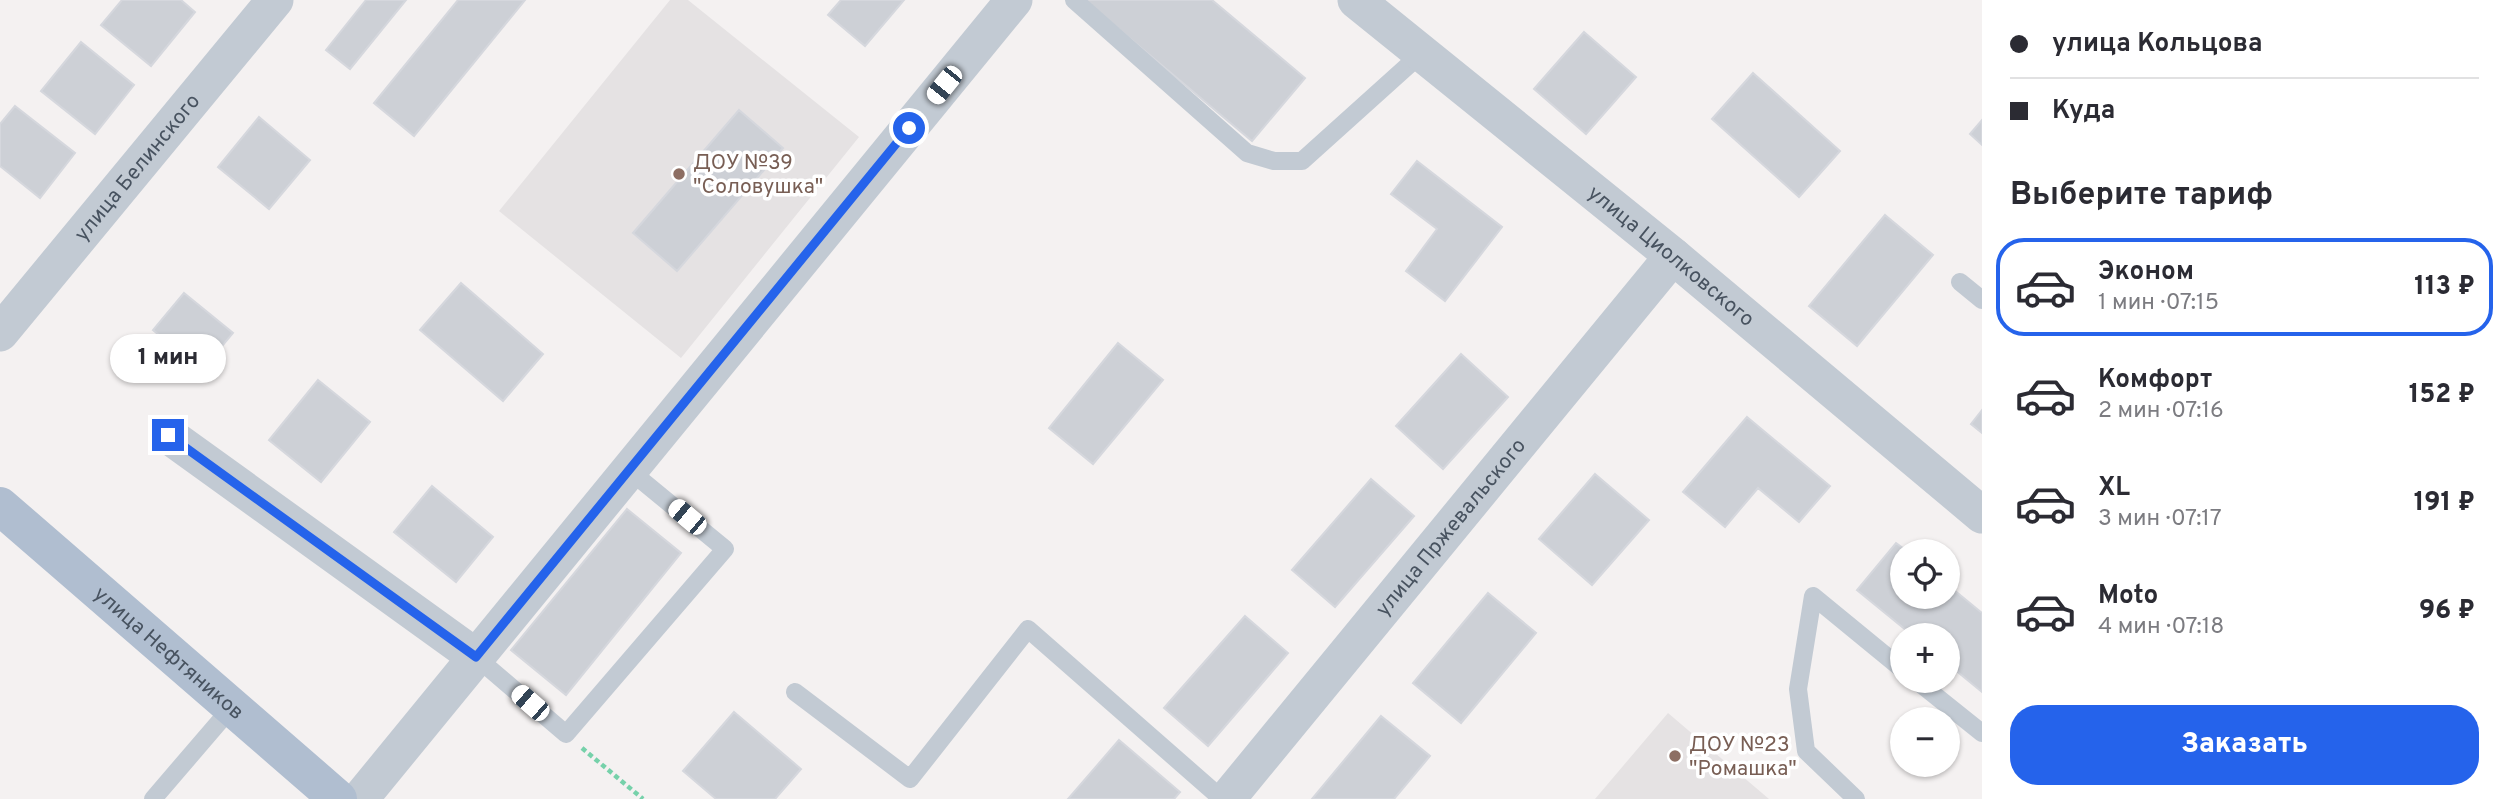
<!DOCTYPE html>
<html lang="ru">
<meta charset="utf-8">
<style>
body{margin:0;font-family:Overpass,sans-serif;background:#f2f2f3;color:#2b2b33;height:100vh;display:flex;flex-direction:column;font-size:26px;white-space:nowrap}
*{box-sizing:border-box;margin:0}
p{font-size:23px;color:#7c7c81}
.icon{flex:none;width:38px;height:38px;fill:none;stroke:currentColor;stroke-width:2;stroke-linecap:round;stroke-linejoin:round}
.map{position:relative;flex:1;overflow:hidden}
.details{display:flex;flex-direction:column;background:#fff;width:525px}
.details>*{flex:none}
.hud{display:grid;align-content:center;height:154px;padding:0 28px;background:#fff}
.tools{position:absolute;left:1890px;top:539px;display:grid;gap:14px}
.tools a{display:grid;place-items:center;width:70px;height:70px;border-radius:50%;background:#fff;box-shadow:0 2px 5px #0004;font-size:35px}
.end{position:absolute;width:32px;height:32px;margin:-16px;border:9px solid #2563eb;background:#fff;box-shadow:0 0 0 4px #fff}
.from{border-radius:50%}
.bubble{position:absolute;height:49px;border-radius:24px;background:#fff;box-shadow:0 2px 5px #0004;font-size:23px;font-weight:800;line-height:49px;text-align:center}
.car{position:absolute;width:21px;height:42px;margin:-21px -10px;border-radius:9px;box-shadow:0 0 5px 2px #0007;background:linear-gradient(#fff 24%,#345 0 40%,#fff 0 76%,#345 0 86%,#fff 0)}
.hud b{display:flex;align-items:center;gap:24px;height:66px;font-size:26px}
.hud b+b{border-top:2px solid #e1e1e2}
.hud i{width:18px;height:18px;background:#2b2b33}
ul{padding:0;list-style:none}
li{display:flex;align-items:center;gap:21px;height:98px;margin:0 14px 10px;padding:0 14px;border:4px solid transparent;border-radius:28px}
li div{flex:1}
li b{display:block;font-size:26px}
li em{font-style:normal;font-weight:800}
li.selected{border-color:#2563eb}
li>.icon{width:63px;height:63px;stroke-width:1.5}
h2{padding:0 28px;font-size:32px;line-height:84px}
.button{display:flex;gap:14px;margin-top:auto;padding:14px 28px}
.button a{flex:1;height:80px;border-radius:28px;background:#2563eb;color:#fff;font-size:28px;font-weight:800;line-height:80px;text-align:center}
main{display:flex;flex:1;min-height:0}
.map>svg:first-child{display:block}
.education{fill:#e5e2e3}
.building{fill:#cdd0d6;stroke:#d5d7dd;stroke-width:2}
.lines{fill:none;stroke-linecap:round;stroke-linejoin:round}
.path{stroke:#76d1aa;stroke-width:4.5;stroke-dasharray:5 3.5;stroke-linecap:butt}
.service{stroke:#c2cad3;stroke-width:18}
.minor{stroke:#c2cad3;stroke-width:37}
.primary{stroke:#b0bed0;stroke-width:38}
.route{stroke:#2563eb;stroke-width:9}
.education-dot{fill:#8d6e63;stroke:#fff;stroke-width:2.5}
.labels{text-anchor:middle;stroke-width:7;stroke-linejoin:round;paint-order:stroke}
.education-label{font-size:21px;fill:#785e54;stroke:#fff;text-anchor:start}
.street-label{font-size:21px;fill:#485360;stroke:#fff}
</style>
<main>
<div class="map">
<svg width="1982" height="799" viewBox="0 0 1982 799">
<rect width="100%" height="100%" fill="#f4f1f1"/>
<path class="education" d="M670,0H688L859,137L681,358L499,211Z
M1668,713L1769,799H1595Z"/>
<path class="building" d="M122,0H181L195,12L151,66L101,25Z
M366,0H406L350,69L326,50Z
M458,0H525L414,136L374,103Z
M841,0H904L865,46L828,15Z
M1084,0H1212L1305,78L1252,141Z
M1584,32L1636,77L1586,134L1534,89Z
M81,42L134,85L95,134L41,91Z
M1753,73L1840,151L1799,197L1712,119Z
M15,106L75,153L40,198L0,166V124Z
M739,110L783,148L677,271L633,233Z
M259,117L310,160L269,209L218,167Z
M1982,120V145L1970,134Z
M1417,161L1502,227L1445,301L1406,271L1437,229L1391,194Z
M1885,215L1933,255L1857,346L1809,306Z
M461,283L543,354L503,401L420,330Z
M184,293L233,333L202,370L153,330Z
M1118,343L1163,380L1093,464L1049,428Z
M1461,354L1508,397L1443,469L1396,426Z
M318,380L370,422L321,482L269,440Z
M1982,410V433L1971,424Z
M1747,417L1830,486L1799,522L1758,488L1725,527L1683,492Z
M1595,474L1649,520L1592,585L1539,539Z
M1371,479L1414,516L1335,607L1292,570Z
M432,486L493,537L456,582L394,532Z
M627,509L681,553L566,695L511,650Z
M1896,543L1907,551H1902V597H1948V585L1982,613V692L1948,664V635H1912L1857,590Z
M1488,593L1536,633L1461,723L1413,683Z
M1245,616L1288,653L1208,746L1164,708Z
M734,712L801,769L775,799H716L683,771Z
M1381,716L1430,756L1394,799H1312Z
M1119,740L1180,792L1174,799H1068Z"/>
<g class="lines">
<path class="path" d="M582,748L643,799"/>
<path class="service" d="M1074,0L1247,153L1274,161H1302L1422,53
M1960,282L1982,300
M476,657L566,734L725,549L629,470
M1917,681L1982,733
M795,692L910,779L1028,629L1222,799
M153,799L232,707
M1856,799L1806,751L1798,689L1813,596L1902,669"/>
<g class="minor">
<path id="s1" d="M1356,0L1673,256L1982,515"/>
<path id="s2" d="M0,333L275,0"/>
<path d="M168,435L476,657"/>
<path d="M360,799L1014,0"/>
<path id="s3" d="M1227,799L1673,256"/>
</g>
<path class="primary" id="s4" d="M0,506L338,799"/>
</g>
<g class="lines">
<path class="route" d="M168,435L476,657L909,128"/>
</g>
<g class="education-dot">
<circle cx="679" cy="174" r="7"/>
<circle cx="1675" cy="756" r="7"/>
</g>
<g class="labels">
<g class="education-label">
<text x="693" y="169">ДОУ №39<tspan x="693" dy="24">"Соловушка"</tspan></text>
<text x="1689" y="751">ДОУ №23<tspan x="1689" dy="24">"Ромашка"</tspan></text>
</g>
<g class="street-label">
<text dy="7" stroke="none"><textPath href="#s2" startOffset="215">улица Белинского</textPath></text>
<text dy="7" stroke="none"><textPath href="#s1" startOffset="406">улица Циолковского</textPath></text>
<text dy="7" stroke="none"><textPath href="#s3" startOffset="352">улица Пржевальского</textPath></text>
<text dy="7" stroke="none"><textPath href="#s4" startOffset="224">улица Нефтяников</textPath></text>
</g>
</g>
</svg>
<div class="tools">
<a><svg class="icon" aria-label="locate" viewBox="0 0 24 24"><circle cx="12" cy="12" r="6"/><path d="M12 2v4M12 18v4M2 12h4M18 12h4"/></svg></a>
<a>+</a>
<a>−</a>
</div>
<i class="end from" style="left:909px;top:128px"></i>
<i class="end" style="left:168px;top:435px"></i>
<div class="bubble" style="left:110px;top:334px;width:116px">1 мин</div>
<i class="car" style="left:944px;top:85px;rotate:219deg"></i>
<i class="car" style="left:687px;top:517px;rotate:310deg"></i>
<i class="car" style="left:530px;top:703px;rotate:311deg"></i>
</div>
<section class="details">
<div class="hud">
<b><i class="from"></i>улица Кольцова</b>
<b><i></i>Куда</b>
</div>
<h2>Выберите тариф</h2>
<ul>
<li class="selected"><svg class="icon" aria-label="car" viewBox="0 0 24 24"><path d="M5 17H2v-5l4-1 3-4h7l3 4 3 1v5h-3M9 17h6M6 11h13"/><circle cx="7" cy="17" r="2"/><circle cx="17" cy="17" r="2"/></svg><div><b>Эконом</b><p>1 мин · 07:15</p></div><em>113 ₽</em></li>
<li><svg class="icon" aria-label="car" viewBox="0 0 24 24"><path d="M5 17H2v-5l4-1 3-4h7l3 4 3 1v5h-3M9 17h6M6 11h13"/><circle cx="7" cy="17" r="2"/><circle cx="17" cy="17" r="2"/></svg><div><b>Комфорт</b><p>2 мин · 07:16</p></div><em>152 ₽</em></li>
<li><svg class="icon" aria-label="car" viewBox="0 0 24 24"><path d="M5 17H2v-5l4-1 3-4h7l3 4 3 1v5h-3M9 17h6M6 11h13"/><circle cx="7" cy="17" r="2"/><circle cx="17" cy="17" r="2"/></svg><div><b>XL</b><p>3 мин · 07:17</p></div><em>191 ₽</em></li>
<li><svg class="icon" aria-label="car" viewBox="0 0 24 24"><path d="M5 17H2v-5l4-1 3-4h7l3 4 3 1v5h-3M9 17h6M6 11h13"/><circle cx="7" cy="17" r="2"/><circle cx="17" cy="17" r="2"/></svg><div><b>Moto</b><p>4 мин · 07:18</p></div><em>96 ₽</em></li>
</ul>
<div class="button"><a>Заказать</a></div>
</section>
</main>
